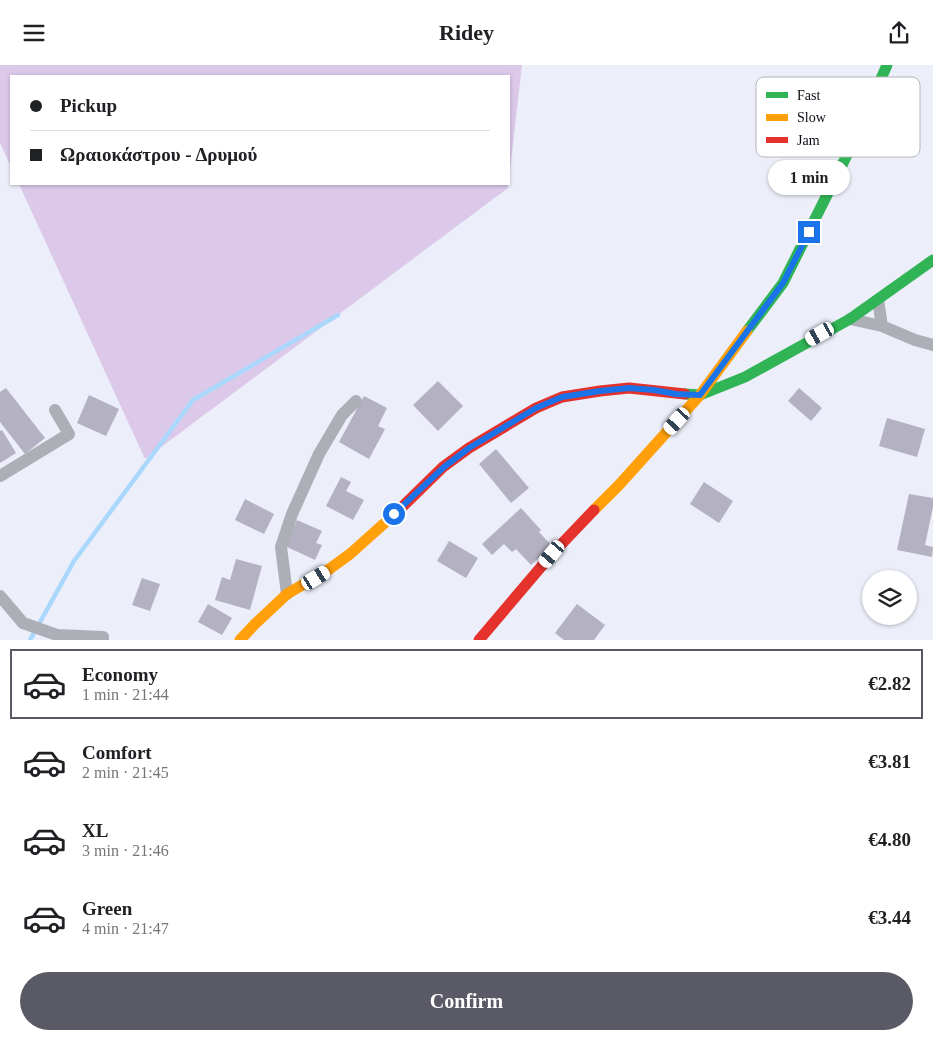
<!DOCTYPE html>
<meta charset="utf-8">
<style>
body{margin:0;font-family:"Times New Roman",serif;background:#f6f6f6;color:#202124;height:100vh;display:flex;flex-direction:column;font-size:19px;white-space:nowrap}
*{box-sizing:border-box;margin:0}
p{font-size:16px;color:#757577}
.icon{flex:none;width:28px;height:28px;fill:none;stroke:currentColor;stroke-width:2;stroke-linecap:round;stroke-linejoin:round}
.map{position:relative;height:575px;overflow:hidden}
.panel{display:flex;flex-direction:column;background:#fff;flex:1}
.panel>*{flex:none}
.hud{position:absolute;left:10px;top:10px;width:500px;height:110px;border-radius:0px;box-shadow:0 1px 4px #0004;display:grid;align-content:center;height:110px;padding:0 20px;background:#fff}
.tools{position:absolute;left:862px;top:505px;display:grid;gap:10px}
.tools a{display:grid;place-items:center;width:55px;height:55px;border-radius:50%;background:#fff;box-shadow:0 1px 4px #0004;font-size:25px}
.end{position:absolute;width:22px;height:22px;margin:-11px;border:6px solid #1a73e8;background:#fff;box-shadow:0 0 0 2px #fff}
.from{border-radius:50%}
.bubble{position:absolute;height:35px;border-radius:18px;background:#fff;box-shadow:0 1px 4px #0004;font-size:16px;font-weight:700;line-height:35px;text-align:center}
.car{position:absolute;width:15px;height:30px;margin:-15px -8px;border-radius:6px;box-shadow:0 0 4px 1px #0007;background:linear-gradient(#fff 24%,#345 0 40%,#fff 0 76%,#345 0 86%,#fff 0)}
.hud b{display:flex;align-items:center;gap:18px;height:48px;font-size:19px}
.hud b+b{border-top:1px solid #e0e0e0}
.hud i{width:12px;height:12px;background:#202124}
ul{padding:9px 0 0;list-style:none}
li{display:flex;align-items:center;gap:15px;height:70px;margin:0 10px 8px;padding:0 10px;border:2px solid transparent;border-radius:0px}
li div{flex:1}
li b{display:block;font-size:19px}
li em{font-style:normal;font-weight:700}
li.current{border-color:#595a65}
li>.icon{width:45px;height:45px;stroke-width:1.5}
.cta{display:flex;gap:10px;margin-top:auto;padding:10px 20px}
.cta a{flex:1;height:58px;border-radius:30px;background:#595a65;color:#fff;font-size:20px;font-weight:700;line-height:58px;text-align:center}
header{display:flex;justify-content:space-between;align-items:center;height:65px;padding:0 20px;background:#fff;font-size:22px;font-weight:700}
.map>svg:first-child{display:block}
.green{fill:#dcc9ea}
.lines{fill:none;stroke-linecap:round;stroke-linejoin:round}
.stream{stroke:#aad8fc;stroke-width:4.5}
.building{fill:#b4b1c2}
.street{stroke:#acafb5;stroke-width:12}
.fast{stroke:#30b455;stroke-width:11}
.slow{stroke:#ff9f0a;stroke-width:11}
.jam{stroke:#e5322d;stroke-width:11}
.route{stroke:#1a73e8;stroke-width:6}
.key{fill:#fff;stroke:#b6b6b9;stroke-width:1}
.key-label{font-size:14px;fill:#0a0b15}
</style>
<header><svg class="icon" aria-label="menu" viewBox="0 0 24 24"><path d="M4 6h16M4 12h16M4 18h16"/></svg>Ridey<svg class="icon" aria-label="share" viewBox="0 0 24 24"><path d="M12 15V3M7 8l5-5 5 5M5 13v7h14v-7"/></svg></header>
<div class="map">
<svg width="933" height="575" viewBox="0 0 933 575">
<rect width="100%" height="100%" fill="#eceef9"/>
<path class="green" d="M0,0H522L509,113V11H11V102L0,78Z
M19,119H508V123L145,394Z"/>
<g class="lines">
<path class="stream" d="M30,575L74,496L193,335L338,250"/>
</g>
<path class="building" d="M438,316L463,341L438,366L413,340Z
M6,323L45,373L25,389L0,357V327Z
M799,323L822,343L811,356L788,336Z
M89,330L119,344L106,371L77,358Z
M364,331L387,343L378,361L385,364L369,394L339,377Z
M887,353L925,364L917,392L879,381Z
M2,365L16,388L0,398V366Z
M496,384L529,423L511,438L479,399Z
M341,412L351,417L346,426L364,435L353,455L326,441Z
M704,417L733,436L719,458L690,439Z
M909,429L933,433V442L925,480L933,482L932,492L897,485Z
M245,434L274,449L264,469L235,455Z
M521,443L541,465L539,467L552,481L531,500L516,484L512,487L504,479L492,490L482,479Z
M297,455L322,466L316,478L322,480L315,495L285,481Z
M449,476L478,493L466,513L437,496Z
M236,494L262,501L250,545L215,535L222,512L230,515Z
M142,513L160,519L150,546L132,540Z
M208,539L232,553L222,570L198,557Z
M577,539L605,560L594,575H564L555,568Z"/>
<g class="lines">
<path class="street" d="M878,235L882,261
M850,254L882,261L915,275L933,280
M0,411L69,369L55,345
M287,529L281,482L292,449L319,389L342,350L356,336
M0,531L23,558L57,570L103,572V575"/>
<path class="fast" d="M747,266L783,218L851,82L887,0
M685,329L700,330L745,312L850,254L933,195"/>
<path class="slow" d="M594,445L619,420L700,330L747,266
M240,575L255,559L287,529L328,505L350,489L397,447"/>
<path class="jam" d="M397,447L443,402L469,383L536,343L562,332L600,326L629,323L685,329
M479,575L552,489L594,445"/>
</g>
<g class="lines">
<path class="route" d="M394,449L444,402L469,383L536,343L562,332L600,326L629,323L654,325L676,329L700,330L783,218L809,167"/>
</g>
<rect x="756" y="12" width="164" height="80" rx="8" class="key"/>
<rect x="766" y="27" width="22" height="6" fill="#30b455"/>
<rect x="766" y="49" width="22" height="7" fill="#ff9f0a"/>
<rect x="766" y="72" width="22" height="6" fill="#e5322d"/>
<g class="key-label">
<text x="797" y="35">Fast</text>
<text x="797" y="57">Slow</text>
<text x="797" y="80">Jam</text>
</g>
</svg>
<div class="tools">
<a><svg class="icon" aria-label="layers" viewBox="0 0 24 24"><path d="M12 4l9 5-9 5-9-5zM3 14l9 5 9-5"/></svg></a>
</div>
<i class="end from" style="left:394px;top:449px"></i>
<i class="end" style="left:809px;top:167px"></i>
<div class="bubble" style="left:768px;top:95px;width:82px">1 min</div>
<i class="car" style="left:820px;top:269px;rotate:241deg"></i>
<i class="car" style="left:677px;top:356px;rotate:222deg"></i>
<i class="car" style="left:552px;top:489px;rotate:220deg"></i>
<i class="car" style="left:316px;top:513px;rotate:59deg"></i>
<div class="hud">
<b><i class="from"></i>Pickup</b>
<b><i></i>Ωραιοκάστρου - Δρυμού</b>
</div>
</div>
<section class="panel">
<ul>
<li class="current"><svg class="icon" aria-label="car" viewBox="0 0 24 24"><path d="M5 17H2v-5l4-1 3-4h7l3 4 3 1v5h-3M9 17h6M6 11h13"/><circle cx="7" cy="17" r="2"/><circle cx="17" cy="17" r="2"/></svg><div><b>Economy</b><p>1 min · 21:44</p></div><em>€2.82</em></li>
<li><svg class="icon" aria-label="car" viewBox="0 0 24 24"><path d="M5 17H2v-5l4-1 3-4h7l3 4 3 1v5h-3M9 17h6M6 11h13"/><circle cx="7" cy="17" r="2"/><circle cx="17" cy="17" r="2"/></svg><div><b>Comfort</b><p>2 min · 21:45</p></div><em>€3.81</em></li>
<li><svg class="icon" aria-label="car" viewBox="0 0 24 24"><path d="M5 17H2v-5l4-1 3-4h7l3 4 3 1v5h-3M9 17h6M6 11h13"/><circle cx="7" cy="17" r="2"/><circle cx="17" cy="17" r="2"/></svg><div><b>XL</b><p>3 min · 21:46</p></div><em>€4.80</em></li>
<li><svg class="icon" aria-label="car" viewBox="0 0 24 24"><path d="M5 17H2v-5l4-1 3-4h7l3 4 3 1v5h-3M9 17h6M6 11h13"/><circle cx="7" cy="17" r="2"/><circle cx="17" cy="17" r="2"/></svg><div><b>Green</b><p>4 min · 21:47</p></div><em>€3.44</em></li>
</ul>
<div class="cta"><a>Confirm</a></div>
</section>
